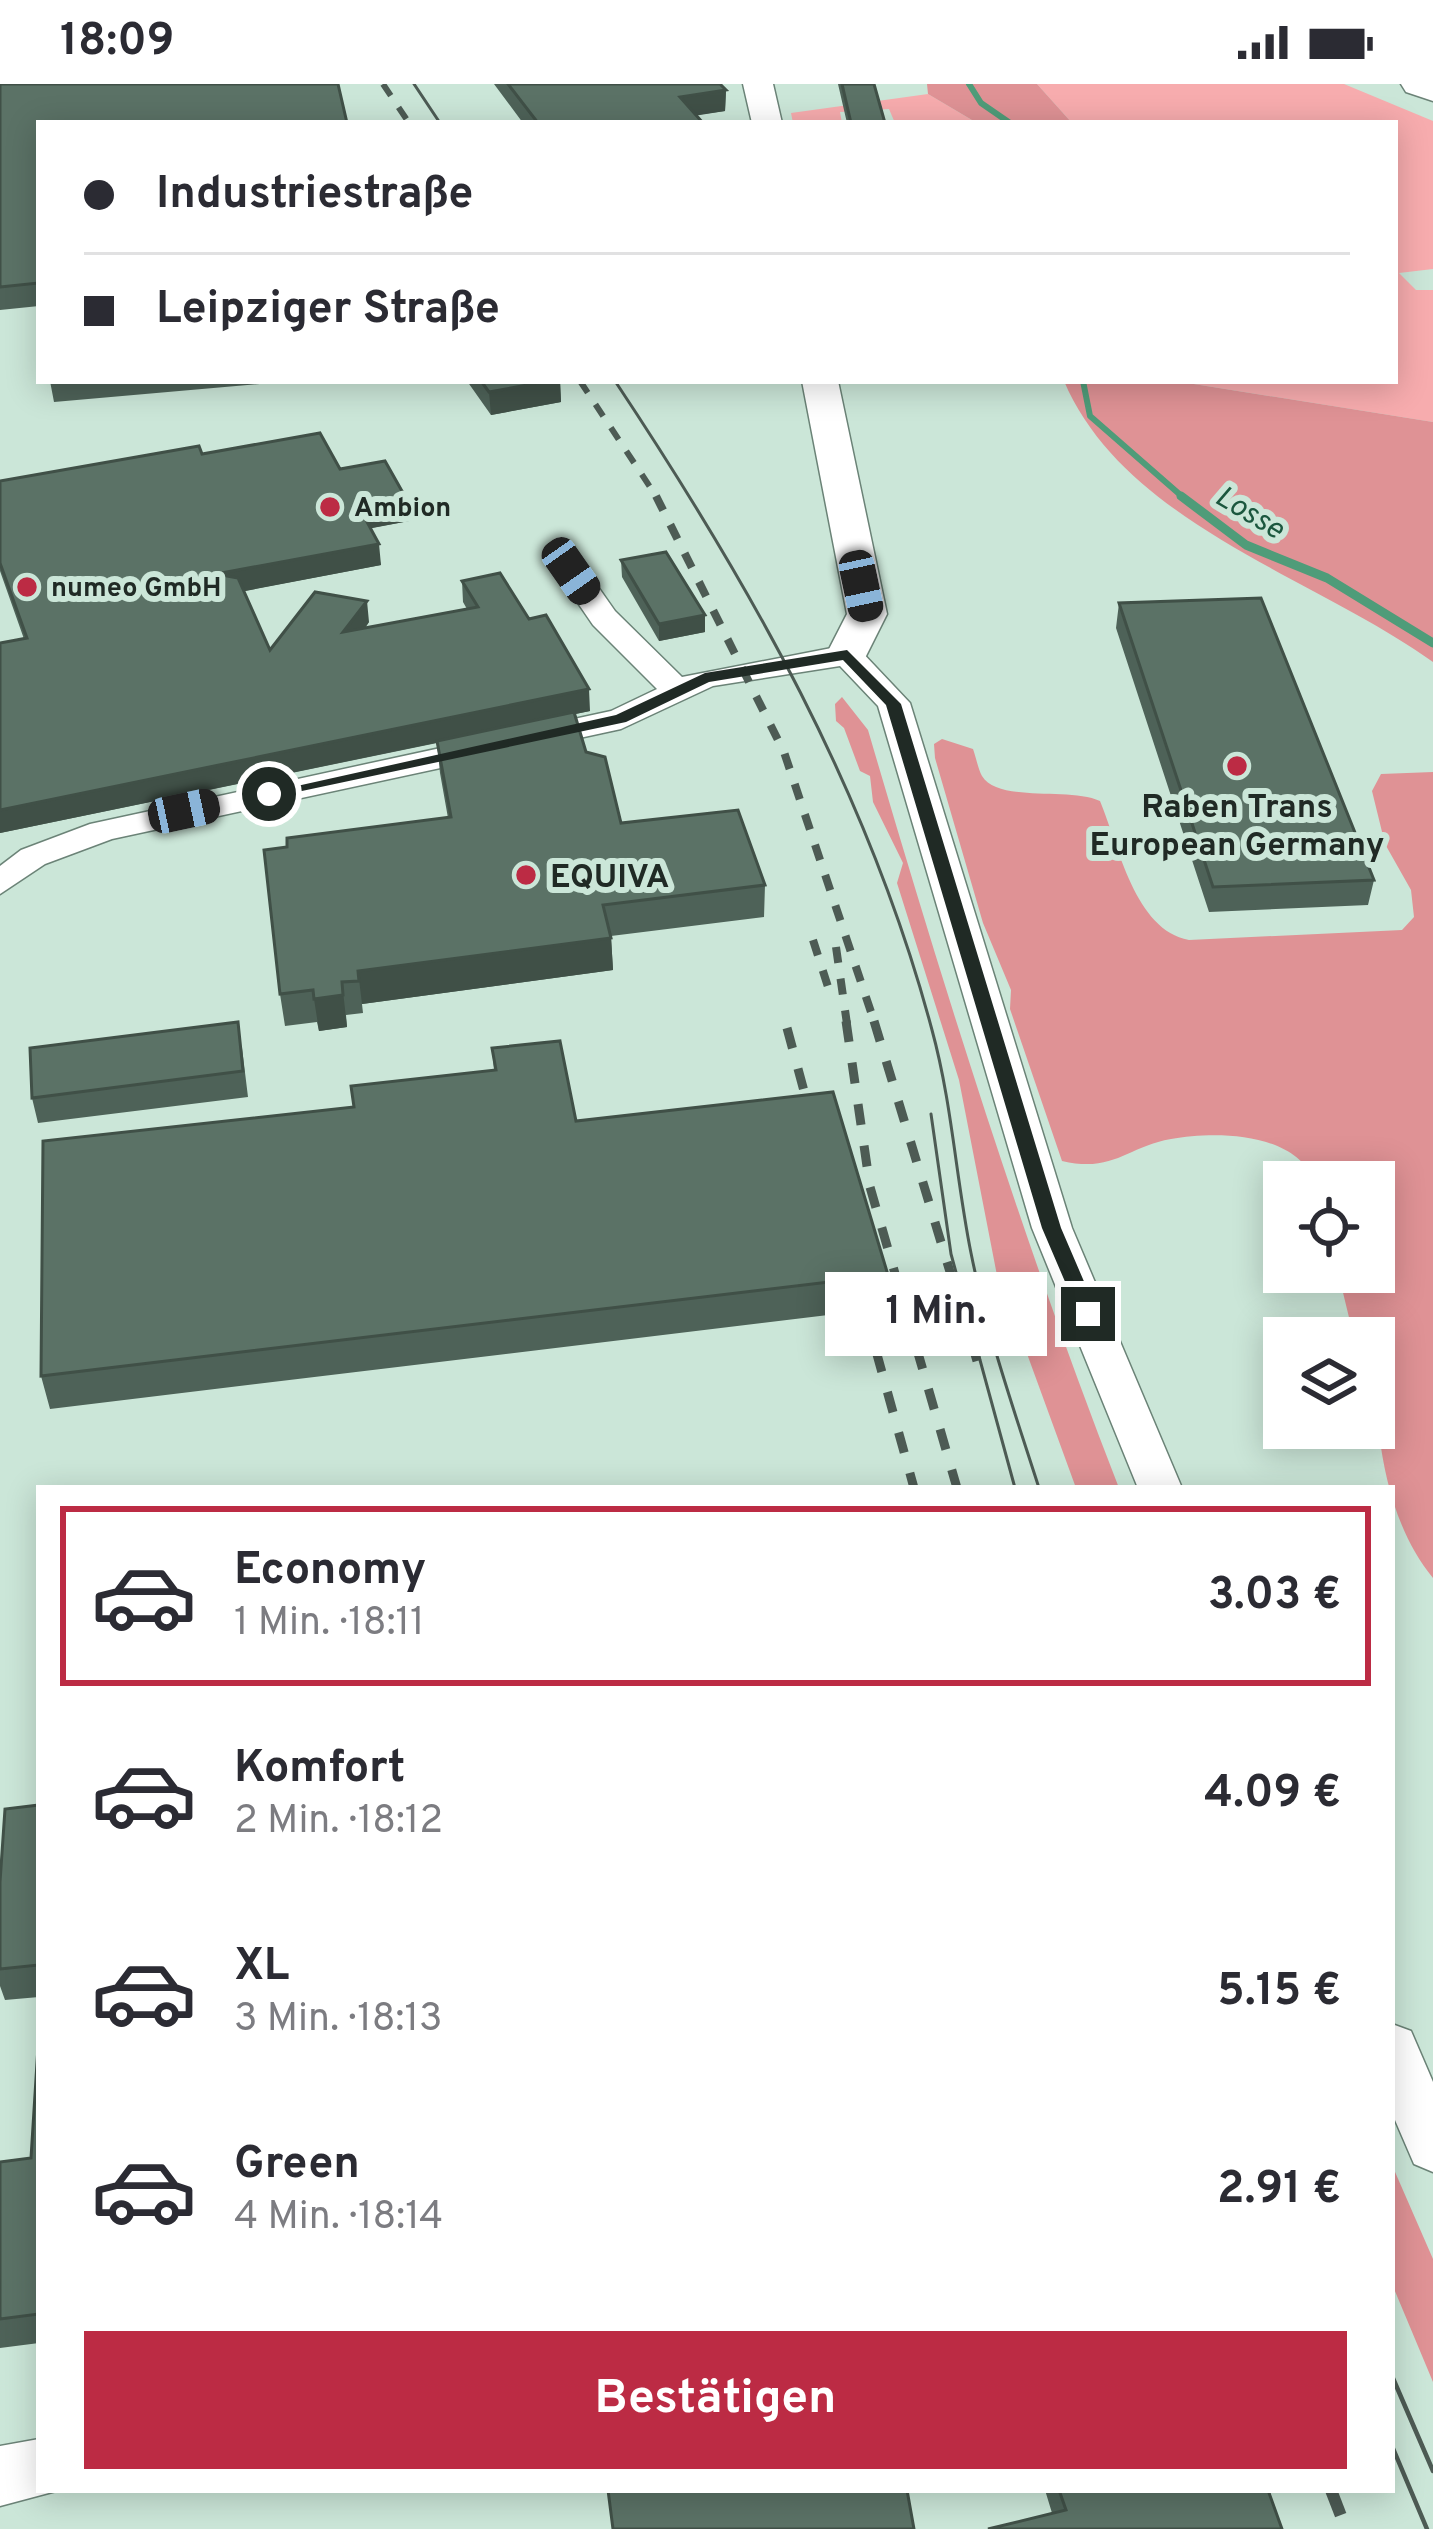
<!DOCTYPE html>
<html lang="de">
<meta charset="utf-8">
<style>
body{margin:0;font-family:Overpass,sans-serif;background:#f2f2f3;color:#2b2b33;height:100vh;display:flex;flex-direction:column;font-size:45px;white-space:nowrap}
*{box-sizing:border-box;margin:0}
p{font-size:39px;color:#7c7c81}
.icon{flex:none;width:66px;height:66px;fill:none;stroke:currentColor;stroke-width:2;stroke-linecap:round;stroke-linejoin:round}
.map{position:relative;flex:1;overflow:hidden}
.sheet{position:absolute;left:36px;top:1401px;width:1359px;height:1008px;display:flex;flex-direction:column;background:#fff;border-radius:0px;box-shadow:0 6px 30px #0003}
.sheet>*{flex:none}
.top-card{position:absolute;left:36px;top:36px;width:1362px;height:264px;border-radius:0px;box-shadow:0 6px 30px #0003;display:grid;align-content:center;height:264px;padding:0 48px;background:#fff}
.buttons{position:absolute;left:1263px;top:1077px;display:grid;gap:24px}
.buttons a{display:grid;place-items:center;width:132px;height:132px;border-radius:0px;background:#fff;box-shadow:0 6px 30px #0003;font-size:60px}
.end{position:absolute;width:54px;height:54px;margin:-27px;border:15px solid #202a25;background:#fff;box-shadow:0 0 0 6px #fff}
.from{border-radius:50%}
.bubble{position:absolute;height:84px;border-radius:0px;background:#fff;box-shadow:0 6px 30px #0003;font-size:39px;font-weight:700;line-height:84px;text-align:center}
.car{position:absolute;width:36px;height:72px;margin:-36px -18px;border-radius:15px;box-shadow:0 0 9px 3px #0007;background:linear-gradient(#222 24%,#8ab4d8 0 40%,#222 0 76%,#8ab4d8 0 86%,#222 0)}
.top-card b{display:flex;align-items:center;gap:42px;height:114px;font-size:45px}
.top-card b+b{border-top:3px solid #e1e1e2}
.top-card i{width:30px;height:30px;background:#2b2b33}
ul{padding:21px 0 0;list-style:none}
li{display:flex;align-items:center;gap:36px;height:180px;margin:0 24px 18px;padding:0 24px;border:6px solid transparent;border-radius:0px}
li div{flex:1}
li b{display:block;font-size:45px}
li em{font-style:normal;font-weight:700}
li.active{border-color:#bc2b44}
li>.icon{width:108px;height:108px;stroke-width:1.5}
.action{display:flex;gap:24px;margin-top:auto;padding:24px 48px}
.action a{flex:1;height:138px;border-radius:0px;background:#bc2b44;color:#fff;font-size:48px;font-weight:700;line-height:138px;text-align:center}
.status{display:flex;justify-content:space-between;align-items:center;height:84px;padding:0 60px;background:#fff;direction:ltr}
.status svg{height:33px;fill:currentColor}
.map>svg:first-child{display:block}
.green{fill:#f7acae}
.forest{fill:#df9295}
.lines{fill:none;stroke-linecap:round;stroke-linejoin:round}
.stream-far1{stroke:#4f9c79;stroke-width:6}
.stream{stroke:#4f9c79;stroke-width:9}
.minor-casing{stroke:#6b8377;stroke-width:3}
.tertiary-casing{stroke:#6b8377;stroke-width:3}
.trunk-casing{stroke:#6b8377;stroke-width:3}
.minor{fill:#fff;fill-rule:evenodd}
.tertiary{fill:#fff;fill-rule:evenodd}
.trunk{fill:#fff;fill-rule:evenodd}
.tram-far1{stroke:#4d5b54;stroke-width:3}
.tram{stroke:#4d5b54;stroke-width:4.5}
.rail-far3{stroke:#4d5b54;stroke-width:6;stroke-dasharray:14 14;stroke-linecap:butt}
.rail-far2{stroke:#4d5b54;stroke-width:8;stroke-dasharray:16 16;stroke-linecap:butt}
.rail-far1{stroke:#4d5b54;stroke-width:9;stroke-dasharray:21 21;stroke-linecap:butt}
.rail{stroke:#4d5b54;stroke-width:12;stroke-dasharray:27 27;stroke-linecap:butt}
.wall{fill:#4e6258}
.shaded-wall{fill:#405047}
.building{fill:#5b7266;stroke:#405047;stroke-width:3}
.route{fill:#202a25}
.poi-dot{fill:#bc2b44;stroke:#cbe6d8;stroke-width:4.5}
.labels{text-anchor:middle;stroke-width:12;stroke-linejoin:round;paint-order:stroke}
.far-poi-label{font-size:27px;font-weight:bold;fill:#202a25;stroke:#cbe6d8;text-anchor:start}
.far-water-label{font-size:30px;font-style:italic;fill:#1b573e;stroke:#cbe6d8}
.poi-label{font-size:33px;font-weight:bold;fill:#202a25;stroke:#cbe6d8}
</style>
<div class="status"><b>18:09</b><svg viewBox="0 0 49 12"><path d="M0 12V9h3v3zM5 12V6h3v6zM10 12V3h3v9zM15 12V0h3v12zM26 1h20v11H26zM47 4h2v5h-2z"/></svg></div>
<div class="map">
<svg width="1433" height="2445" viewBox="0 0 1433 2445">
<rect width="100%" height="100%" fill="#cbe6d8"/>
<path class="green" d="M1037,0H1344L1433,37V185L1399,189L1416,206H1433V338L1175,297H1395V39H1072Z
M928,10L977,39H895L889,25L840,28L842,39H793L791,29Z"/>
<path class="forest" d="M927,0H1037L1072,39H977L928,10Z
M1064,297H1175L1433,338V578C1315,493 1125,440 1064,297Z
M842,613L868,646C943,902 1022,1155 1119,1404H1076L1026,1267L1002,1217L959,996L897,799L903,779L873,718L870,692L860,687L844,644L836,637L835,620Z
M942,655L973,665C976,673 978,685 982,692C998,719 1069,703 1100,717C1119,763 1135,846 1189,856L1402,846L1414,833L1411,806L1385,760L1372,707L1381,690L1433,688V1494C1381,1431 1374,1334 1374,1254H1354L1338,1188H1374V1098H1315C1295,1048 1217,1047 1171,1055C1126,1063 1114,1089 1062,1077L1010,925L1011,906L983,839L935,674L934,660Z
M1392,2081L1433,2175V2298L1392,2200Z"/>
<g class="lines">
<path class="stream-far1" d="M969,0L981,19L1010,39
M1083,297L1090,332L1185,415"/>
<path class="stream" d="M1181,412L1246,461L1327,494L1433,559"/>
<g class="minor-casing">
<path id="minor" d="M571,478L582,480L615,527L682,593L847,561L858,564L910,619L1072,1144L1182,1404H1138L1032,1144L878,622L840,582L713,602L621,645L112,755L45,780L0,810V782L21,766L90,740L611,627L657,605L593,541L556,487Z
M1392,1940L1411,1947L1433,1998V2088L1414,2080L1392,2029Z
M39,2355V2406H60L0,2422V2362Z"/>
</g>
<g class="tertiary-casing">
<path id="tertiary" d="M743,0H773L782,39H752Z
M802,297H838L887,530L862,580H832L826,571L847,530Z"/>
</g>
<g class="trunk-casing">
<path id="trunk" d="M1401,0H1433V17L1406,8Z"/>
</g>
<use href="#minor" class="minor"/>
<use href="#tertiary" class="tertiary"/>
<use href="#trunk" class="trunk"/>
<path class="tram-far1" d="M414,0L440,39
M615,297C750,500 869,709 932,946C952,1019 956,1095 971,1169C987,1249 1014,1326 1039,1404
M931,1030L951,1170L1015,1404"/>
<path class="tram" d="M1392,2292L1433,2387
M1392,2362L1427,2445"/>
<path class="rail-far3" d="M383,0L409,39
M580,297L658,415"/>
<path class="rail-far2" d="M656,412L784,668L875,940
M813,856L830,909
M836,863L847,940"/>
<path class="rail-far1" d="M846,937L870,1103L957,1404
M874,937L977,1277
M787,944L814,1044
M865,1227L914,1404"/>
<path class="rail" d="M1331,2406L1346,2445"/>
</g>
<path class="wall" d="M0,0L39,39V222L0,226Z
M494,0H720L726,6L725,27L696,31L703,39H523Z
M838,0H874L885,39H847Z
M50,297H294L54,318Z
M467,297H560L561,318L491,331Z
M202,370L340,385L409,437L371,444L381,481L244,507L270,566L369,538L365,544L467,525L463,518L462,497L590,627L575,630L586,668L621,739L765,801L764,833L611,852L613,886L362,920L363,929L346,931L347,943L319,947L317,938L285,942L280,910L287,763L448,734L440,689L437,659L0,749V559L24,555L0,487V397Z
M621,476L705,531V548L659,557L622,493Z
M1119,519L1374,796L1368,821L1209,828L1116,544Z
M242,964L248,1013L38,1039L32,1014Z
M492,964L576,1037L888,1191L886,1224L50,1325L41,1292L354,1023L494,986Z
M39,1721V1913L5,1916L0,1902V1798Z
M39,1948V2259L0,2264V2078L31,2074Z
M1045,2406H1268L1052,2429Z"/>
<path class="shaded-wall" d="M726,6L725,27L681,34L680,13Z
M549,297H560L561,318L491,331L489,308Z
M407,416L409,437L362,446L360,425Z
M379,460L381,481L219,512L216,490Z
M367,517L369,538L346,570L343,548Z
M705,531V548L659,557V540Z
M589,605L590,627L0,749V726Z
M611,854L613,886L362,920L358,887Z
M342,898L347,943L319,947L314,915Z"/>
<path class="building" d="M0,0H338L347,39H39V199L0,203Z
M508,0H720L726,6L680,13L703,39H538Z
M842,0H874L885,39H851Z
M481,297H549L489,308Z
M320,349L340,385L385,377L407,416L360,425L379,460L216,490L238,494L270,566L315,508L367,517L343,548L478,523L462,497L500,489L529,535L546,531L589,605L0,726V559L27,554L0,479V397L199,362L202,370Z
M666,468L705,531L659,540L621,476Z
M1261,514L1374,796L1213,803L1119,519Z
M574,628L586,668L605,673L621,739L738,726L765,801L603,821L611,854L358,887L359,897L342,898L343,911L314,915L313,906L280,910L264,766L287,763V754L451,733L437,657Z
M238,938L243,987L32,1014L30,964Z
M560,957L576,1037L833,1008L888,1191L41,1292L43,1057L354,1023L351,1002L496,986L492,964Z
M39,1721V1881L0,1885V1798L5,1725Z
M39,1947V2230L0,2235V2078L31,2074Z
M608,2406H907L914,2445H613Z
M1059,2406H1268L1282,2445H988L1066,2426Z"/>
<path class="route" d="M847,566L901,620L1061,1144L1098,1230L1095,1235H1081L1042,1144L886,621L843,576L709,598L626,638L269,714L261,710L616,631L705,589Z"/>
<g class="poi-dot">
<circle cx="330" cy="423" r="12"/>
<circle cx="27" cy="503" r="12"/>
<circle cx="1237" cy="682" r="12"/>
<circle cx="526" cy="791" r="12"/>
</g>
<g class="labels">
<g class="far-poi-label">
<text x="354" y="432">Ambion</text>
<text x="51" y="512">numeo GmbH</text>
</g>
<g class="far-water-label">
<text transform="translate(1250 428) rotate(31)" y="10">Losse</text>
</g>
<g class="poi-label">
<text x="1237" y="733">Raben Trans<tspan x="1237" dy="38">European Germany</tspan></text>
<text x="550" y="803" text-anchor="start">EQUIVA</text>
</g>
</g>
</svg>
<div class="buttons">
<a><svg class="icon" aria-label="locate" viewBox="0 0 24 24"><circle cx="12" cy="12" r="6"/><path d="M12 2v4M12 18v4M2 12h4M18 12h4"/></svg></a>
<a><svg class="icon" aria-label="layers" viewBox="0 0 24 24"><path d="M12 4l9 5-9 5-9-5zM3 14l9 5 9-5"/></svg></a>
</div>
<i class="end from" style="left:269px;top:710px"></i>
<i class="end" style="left:1088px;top:1230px"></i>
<div class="bubble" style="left:825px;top:1188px;width:222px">1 Min.</div>
<i class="car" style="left:571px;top:487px;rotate:145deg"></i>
<i class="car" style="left:861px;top:502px;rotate:168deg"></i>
<i class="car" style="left:184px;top:727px;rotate:78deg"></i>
<div class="top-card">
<b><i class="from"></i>Industriestraße</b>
<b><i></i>Leipziger Straße</b>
</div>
<section class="sheet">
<ul>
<li class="active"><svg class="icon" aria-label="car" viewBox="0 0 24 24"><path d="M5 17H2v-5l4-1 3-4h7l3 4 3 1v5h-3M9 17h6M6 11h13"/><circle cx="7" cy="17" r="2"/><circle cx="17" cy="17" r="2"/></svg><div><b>Economy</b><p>1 Min. · 18:11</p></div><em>3.03 €</em></li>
<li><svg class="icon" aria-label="car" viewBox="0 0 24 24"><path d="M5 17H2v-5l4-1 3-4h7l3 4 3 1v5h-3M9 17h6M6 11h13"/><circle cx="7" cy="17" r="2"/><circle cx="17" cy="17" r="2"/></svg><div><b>Komfort</b><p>2 Min. · 18:12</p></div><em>4.09 €</em></li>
<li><svg class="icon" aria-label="car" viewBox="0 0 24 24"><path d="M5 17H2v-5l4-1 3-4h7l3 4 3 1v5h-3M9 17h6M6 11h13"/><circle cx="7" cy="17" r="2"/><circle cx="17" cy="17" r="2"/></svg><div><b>XL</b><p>3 Min. · 18:13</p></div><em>5.15 €</em></li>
<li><svg class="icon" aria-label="car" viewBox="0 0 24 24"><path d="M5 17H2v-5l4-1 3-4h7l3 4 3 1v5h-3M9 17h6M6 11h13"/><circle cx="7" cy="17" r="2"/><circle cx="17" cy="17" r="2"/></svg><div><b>Green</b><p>4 Min. · 18:14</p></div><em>2.91 €</em></li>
</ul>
<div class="action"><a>Bestätigen</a></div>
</section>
</div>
